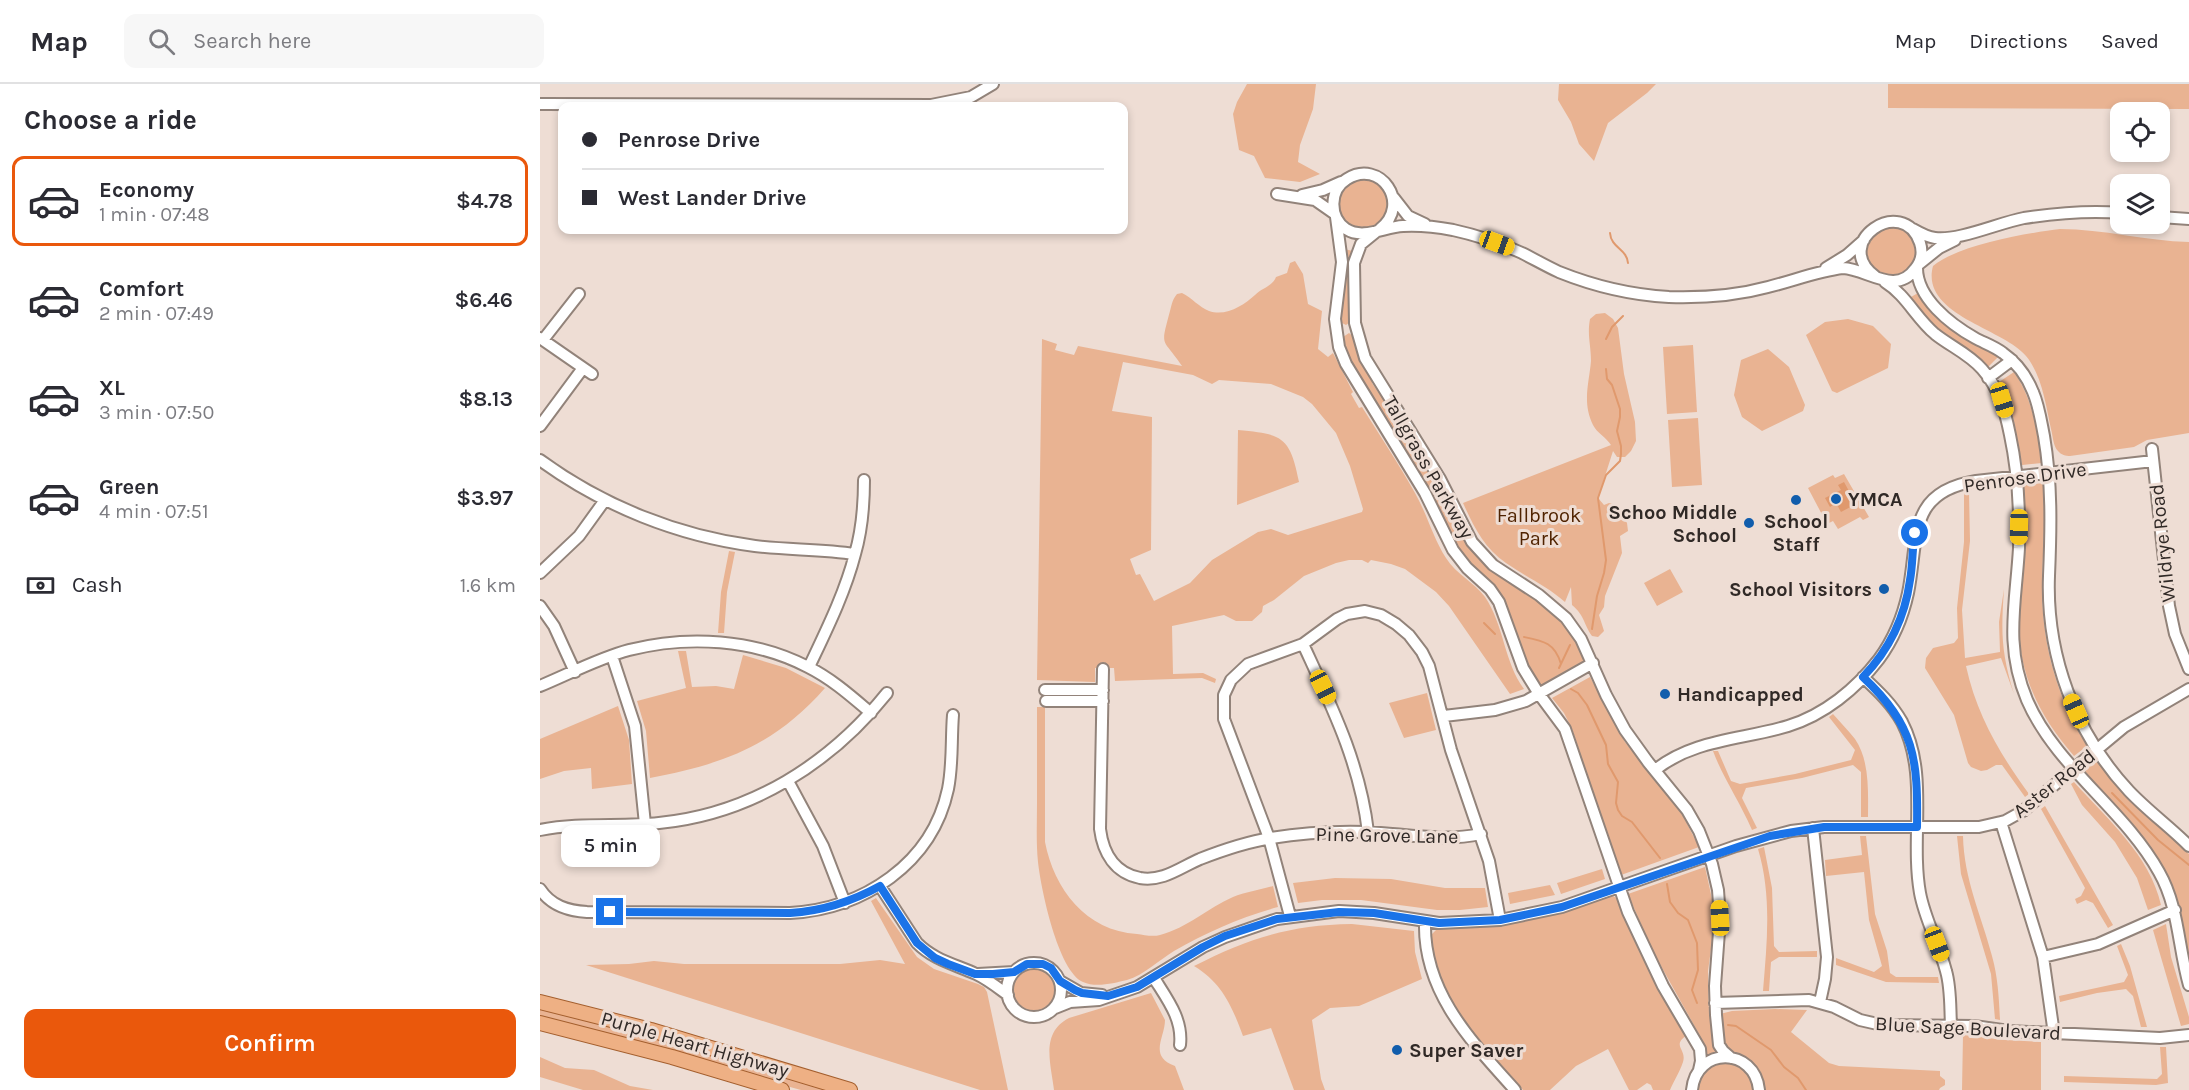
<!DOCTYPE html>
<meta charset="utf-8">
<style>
body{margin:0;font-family:Karla,sans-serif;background:#f7f7f7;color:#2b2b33;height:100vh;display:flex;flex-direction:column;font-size:22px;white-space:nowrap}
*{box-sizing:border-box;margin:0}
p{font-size:20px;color:#7c7c81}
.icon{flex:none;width:33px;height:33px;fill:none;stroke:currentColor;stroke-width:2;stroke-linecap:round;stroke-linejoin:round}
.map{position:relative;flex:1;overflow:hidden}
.sheet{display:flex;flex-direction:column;background:#fff;width:540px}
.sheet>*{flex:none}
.banner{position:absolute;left:18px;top:18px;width:570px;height:132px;border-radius:12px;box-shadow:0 3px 9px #0003;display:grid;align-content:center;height:132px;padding:0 24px;background:#fff}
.fabs{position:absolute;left:1570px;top:18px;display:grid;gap:12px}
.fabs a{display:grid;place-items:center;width:60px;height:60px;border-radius:12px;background:#fff;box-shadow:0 3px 9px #0003;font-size:30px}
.end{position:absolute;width:27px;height:27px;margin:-14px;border:8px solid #1a73e8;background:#fff;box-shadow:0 0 0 3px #fff}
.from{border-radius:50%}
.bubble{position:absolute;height:42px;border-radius:12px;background:#fff;box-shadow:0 3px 9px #0003;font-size:20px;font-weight:600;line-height:42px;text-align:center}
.car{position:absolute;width:18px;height:36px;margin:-18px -9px;border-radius:8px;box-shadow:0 0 4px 2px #0007;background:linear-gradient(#f5c518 24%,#345 0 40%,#f5c518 0 76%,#345 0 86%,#f5c518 0)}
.banner b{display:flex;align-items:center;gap:21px;height:57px;font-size:22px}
.banner b+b{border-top:2px solid #e1e1e2}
.banner i{width:15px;height:15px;background:#2b2b33}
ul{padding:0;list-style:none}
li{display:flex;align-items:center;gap:18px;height:90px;margin:0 12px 9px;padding:0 12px;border:3px solid transparent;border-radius:12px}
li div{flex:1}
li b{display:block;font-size:22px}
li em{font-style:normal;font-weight:600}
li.selected{border-color:#ea580c}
li>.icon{width:54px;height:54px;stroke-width:1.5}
h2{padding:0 24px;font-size:27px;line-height:72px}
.pay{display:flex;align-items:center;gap:15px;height:66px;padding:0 24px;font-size:22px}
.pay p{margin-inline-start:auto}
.action{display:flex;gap:12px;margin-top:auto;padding:12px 24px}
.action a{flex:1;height:69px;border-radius:12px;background:#ea580c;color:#fff;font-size:24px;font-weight:600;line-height:69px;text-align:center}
header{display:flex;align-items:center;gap:36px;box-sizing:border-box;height:84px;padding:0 30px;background:#fff;border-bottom:2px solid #e1e1e2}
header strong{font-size:28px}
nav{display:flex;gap:33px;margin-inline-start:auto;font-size:21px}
.search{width:420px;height:54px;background:#f7f7f7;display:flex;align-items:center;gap:15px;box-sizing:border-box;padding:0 21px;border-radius:12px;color:#7c7c81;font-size:22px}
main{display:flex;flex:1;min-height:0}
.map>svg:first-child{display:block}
.green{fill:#e9b392;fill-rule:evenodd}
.water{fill:#e0996d}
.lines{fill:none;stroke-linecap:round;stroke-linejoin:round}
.stream{stroke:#e0996d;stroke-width:2}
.minor-casing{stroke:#92837a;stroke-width:14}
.major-casing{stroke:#a45f2e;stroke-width:16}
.minor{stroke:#fff;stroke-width:10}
.major{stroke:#eeb084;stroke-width:14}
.route{stroke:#1a73e8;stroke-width:8}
.poi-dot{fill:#115dac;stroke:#eeddd4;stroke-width:2}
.labels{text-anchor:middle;stroke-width:6;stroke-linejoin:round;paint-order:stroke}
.street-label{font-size:20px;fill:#302926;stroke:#eeddd4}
.poi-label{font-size:20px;font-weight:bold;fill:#302926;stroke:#eeddd4;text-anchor:start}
.park-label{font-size:20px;fill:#502301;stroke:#eeddd4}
</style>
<header>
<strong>Map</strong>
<div class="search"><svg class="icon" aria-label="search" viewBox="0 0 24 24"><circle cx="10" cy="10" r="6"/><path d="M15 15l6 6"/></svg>Search here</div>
<nav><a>Map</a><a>Directions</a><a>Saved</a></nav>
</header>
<main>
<section class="sheet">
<h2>Choose a ride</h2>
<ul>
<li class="selected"><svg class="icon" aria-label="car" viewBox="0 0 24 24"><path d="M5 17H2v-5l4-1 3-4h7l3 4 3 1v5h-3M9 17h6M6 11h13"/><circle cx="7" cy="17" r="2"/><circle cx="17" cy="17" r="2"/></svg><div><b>Economy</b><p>1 min · 07:48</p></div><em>$4.78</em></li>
<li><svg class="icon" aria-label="car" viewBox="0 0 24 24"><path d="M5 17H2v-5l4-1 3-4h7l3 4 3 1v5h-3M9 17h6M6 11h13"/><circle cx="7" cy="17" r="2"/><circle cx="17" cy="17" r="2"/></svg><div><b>Comfort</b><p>2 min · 07:49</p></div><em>$6.46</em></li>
<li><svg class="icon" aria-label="car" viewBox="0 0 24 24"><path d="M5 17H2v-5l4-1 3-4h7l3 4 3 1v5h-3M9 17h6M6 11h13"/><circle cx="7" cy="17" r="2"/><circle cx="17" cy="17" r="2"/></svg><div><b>XL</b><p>3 min · 07:50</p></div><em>$8.13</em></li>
<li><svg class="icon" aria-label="car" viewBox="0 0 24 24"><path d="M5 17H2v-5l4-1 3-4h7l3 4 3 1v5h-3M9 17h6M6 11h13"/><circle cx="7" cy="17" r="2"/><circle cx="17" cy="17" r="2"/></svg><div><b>Green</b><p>4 min · 07:51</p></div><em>$3.97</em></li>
</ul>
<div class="pay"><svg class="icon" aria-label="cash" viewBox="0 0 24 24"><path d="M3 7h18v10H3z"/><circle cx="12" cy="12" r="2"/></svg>Cash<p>1.6 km</p></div>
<div class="action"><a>Confirm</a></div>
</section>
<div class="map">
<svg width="1649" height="1006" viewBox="0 0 1649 1006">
<rect width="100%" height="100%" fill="#eeddd4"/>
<path class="green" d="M707,0H776L773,25L760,61L758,78L780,90L760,98L725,94L714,72L699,66L693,30L697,18Z
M1019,0H1116L1107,9L1068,39L1054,77L1039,60L1031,38L1018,16Z
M1348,0H1649V25L1348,24Z
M798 120a25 25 0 1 1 50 0a25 25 0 1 1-50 0Z
M1326 168a25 25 0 1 1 50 0a25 25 0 1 1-50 0Z
M1520,145C1563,145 1606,157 1649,158V349L1607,356L1594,363L1530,372C1526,372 1521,371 1518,367C1513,362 1513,352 1511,345C1506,322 1502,291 1486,272C1463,244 1380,231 1393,182C1418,161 1487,149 1520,145Z
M804,165L813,167L810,238L806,241L800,238Z
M755,177L763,190L768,220L782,227L778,265L788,273L793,269L813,308L811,310L819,324L822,323C840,352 859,380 875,409C887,430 893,454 906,474C916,490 935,499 945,513C964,541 964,578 984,605L970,610L909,522L896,508L865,485L851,480L831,476L828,479L822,476H809L796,479L764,492L734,516L723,522L722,528L712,537H696L684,531L632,542L633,590L663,589L676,595L675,599L662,594L575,597L574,584H555V598L497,596L502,255L517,260L515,266L534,271L538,262L642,282C622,252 620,265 630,227C632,220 632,216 637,210L642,209C652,214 659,223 669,227C686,233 704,221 715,211C722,204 733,202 736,193L747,189L750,179ZM583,278L653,291L672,300L679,296L731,300L763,313L772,320L796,349L810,382L823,425L822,428L748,451L731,445L718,448L672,476L650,499L614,517L600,490L596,491L590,475L611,466L612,333L572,327Z
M1378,209L1392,227L1414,247L1458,273L1448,283C1434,269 1417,262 1402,249C1390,238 1381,226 1371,213Z
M1065,229L1073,235L1078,244L1084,290L1095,338L1096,357L1091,367L1085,373H1077L1073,367L1058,414L1064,421L1069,419L1076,421L1087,439L1088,447L1080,452L1082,469L1065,512L1064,523L1059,531L1064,547L1058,553L1052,552C1043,539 1045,532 1032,521L1031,503L1025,518C1007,502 986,493 966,479C944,464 934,443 923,419L1071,361C1066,353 1057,349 1053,341C1042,318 1049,300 1051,277C1051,261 1047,251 1050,235L1056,230Z
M1308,235L1333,242L1351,260L1348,284L1297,309L1292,307L1266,251L1285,238Z
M809,249L814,253L833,296L832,299L838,308L843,311C862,342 883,373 901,404C909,418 915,442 925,453C959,490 1034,525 1045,576L1043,579L1004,601H998L986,581L964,521L918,468L822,300L804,265L803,253Z
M1153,261L1157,328L1127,330L1123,263Z
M1228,265L1249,283L1265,321L1263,327L1222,347L1202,333L1194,311L1201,276Z
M1474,288C1493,315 1497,347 1502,379L1482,381L1472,327L1459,298Z
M1158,334L1162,401L1132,403L1128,336Z
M698,346C743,350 750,353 759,398L697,421Z
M1304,390L1329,433L1323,436L1320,433L1298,445L1293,437L1287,440L1268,404L1293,391L1295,394Z
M1504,399C1506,436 1502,472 1502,509C1503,564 1518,615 1547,662L1534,672C1494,626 1476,582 1478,521C1479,501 1484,481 1485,461C1486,441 1485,421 1483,401Z
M1429,408L1430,457L1422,526L1425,574L1460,568L1459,538L1464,505C1461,548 1461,568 1474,610L1461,574L1426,582C1437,632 1460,670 1489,710L1485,713L1462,681H1456L1447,686L1441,687L1431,683L1428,679L1414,631L1385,584L1386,574L1393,564L1414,559L1418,554L1417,524L1424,458V409Z
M189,467L195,468L187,508L184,549H178L181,508Z
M1130,485L1143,508L1117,522L1104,499Z
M138,567H146L152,603L176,602L194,605L203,571L246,584L285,604C235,661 184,680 110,694L106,647L97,617L146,604Z
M1050,593L1085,658L1142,730L1159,763L1081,791L1032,645L1024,629L1012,614Z
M887,609L896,646L864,654L849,619Z
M78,622L89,656L92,700L52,705L51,684L24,687L0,695V655Z
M497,623H505V758C514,805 546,847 597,850C604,851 613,853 620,851C647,844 668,824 693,813C705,808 720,806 733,802L738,823C701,833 667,848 634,867C619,876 604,891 587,896C574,899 556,904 543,898C518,887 501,805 498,778C496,758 497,738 497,719C497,687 497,655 497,623Z
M1293,630C1300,638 1308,646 1315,655C1330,677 1328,708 1328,733H1321V688L1313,681L1262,694L1206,704L1202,714L1217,744L1212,746C1200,718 1183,694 1173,667H1178L1191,697L1200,700L1255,690L1311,676L1315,666L1289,633Z
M1557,676L1585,711L1649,770V878C1645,852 1642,826 1632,801C1616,761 1573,720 1544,687Z
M1534,698C1567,735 1610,771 1621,821L1608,826L1597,794L1575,758L1542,721L1531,700Z
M1505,722L1573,841L1568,844L1553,819L1546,816L1537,820L1535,815L1541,812L1545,804L1501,725Z
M1320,752H1326L1335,830L1347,867L1350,889L1356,893H1398L1399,899L1346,898L1296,881V874L1334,888L1342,882L1329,836L1324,788L1286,792L1285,776L1322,771Z
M1417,752H1423C1424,796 1441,830 1452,872C1458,893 1459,915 1460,936L1455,935L1451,890L1421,790Z
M1224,763L1232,804L1234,862L1239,868L1277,867V873H1239L1231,878L1229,907H1223C1227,858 1232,812 1218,765Z
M1165,783L1172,815L1174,843L1168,887L1169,931H1171L1179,969L1166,974L1158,955L1160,952L1112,866L1088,810Z
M1062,785L1065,795L1021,810L1017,799Z
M795,794L851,795L905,804H945L948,823L920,826H897L821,816H782L758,819L753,799Z
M1010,801L1015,811L970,820L968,809Z
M1073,812L1078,815L1147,951C1131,962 1147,965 1143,978C1140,987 1134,997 1130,1006H1113L1111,1001L1107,999L1097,1006H1089L1068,965L1036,982L1010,1006H983C943,962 893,915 891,851L898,844L946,842L991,835Z
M336,814L377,873L394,885L438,900L444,903L447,908L468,1006H440L46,881L89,880L114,877L144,880H300L340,876L365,880L331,817Z
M812,840L874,847L875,868L882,895L819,922L790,924L772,936L781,995L785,1006H754L731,944L703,952C692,922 682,899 654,882C709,854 750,841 812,840Z
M1626,840L1631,873L1649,933V940L1641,942L1613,846Z
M1581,860L1590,882L1607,943H1601L1593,912L1586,905L1557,909L1520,918L1519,912L1584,898L1588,891L1577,862Z
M473 907a22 22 0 1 1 44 0a22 22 0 1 1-44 0Z
M611,909L625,936C625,954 608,972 635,982L644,1006H514C511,980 500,949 529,934Z
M0,922L108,950L297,1006H261L0,934Z
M1235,925L1267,926L1251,948L1289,979L1299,982L1400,987V992L1405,996V1001L1400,1004L1399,1006H1222L1221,998L1183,962L1180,930L1192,927Z
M1423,951L1465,956L1501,958V1006H1422Z
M1620,963H1626L1628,999L1616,1001L1524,998V992L1617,995L1622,990Z
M0,973L25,984L54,986L90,1002L113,1006H43L0,993Z
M1177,977C1199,979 1209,983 1214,1006H1155L1161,987Z"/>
<path class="water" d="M1304,398L1316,420L1301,428L1296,419L1290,423L1285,414L1301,406L1298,401Z"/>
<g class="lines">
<path class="stream" d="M1070,149C1071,164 1087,165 1088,179
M1066,255L1072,243L1083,232
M944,539L955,550
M1052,545L1057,512L1064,489L1066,476L1058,414L1066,391L1080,377L1081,370V362L1077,347L1080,333V325L1072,301L1067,295L1066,285
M984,553C1004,557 1015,559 1021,580
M1019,584L1030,561
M1031,605L1038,609L1047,621L1066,661L1068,680L1078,698L1076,719L1078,726L1082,732L1092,738L1120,774
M1572,709L1618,756L1649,781
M1127,800L1130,818L1138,829L1148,836L1157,859L1158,886L1152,906L1157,919
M1188,941L1196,942L1231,966L1244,983L1258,994L1266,1006"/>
<g class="minor-casing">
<path id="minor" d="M0,20L391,21L431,13L453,0
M737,110L775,116L795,130
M762,111L783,106L801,98
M854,114L868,132L885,140
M796,133L802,178L795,235L799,263L806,280L885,409L913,466L927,484L950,505L959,518L983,584L999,610L1025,645L1088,828L1123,902L1160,965L1161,977L1159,986
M1620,133L1649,135
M840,145C872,120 840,74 807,95C789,106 789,133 806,145C823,156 844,143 863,142C880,141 897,143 913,146C936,151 960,159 982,169C994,175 1006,182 1019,188C1054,202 1091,211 1129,213C1162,214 1195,212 1228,203C1253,197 1277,187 1303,184C1327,185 1356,212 1375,185C1381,178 1383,168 1380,159C1363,109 1289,159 1336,193
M1373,145C1380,149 1387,153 1395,154C1419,157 1458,139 1484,134C1517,129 1548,126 1581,129
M837,147L821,160L814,179L815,239L825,274L900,395L932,458L953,481L999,511L1026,534L1041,555L1066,611L1085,646L1108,678L1147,726L1159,747L1172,780L1178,806L1180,834L1175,902L1176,931L1179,961L1183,967L1191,974
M1379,180L1399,164L1415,156
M1286,184L1307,171L1324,156
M1377,184C1377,214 1410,240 1435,254C1444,259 1454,262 1463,269C1476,278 1487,293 1493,308C1499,322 1501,337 1504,352C1512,399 1511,444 1509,492C1506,571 1535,649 1589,707C1608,727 1630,743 1649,762
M1345,198C1366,211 1376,234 1395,250C1410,262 1429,270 1442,285C1459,304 1465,326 1470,351C1478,388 1480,426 1479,464C1476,519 1464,561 1487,616C1516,683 1584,725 1619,788C1639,823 1638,863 1649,901
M0,254L52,290
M3,256L39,210
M1448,294L1472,276
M0,342L43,284
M1612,365L1629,522L1635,550L1649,585
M0,376C63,422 138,452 215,462C248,466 282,465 315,470
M0,489L39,452L65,416
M0,522L14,542L35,588
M763,560C792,623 820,679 828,748
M72,572L95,642L105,740
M269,583C286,547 305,509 315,470C322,446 324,421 324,396
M563,585L560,745C563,769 575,789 600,794C623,798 641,783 660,775C683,766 707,758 731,754C762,749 795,747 827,748C866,750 902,758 941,750
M1323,593C1338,607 1352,620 1362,638C1389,690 1370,753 1380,809C1385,836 1399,860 1406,887C1411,904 1410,923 1411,941
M0,602C29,590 59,574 89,566C148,551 214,555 268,583C292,595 311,612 331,629
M505,606H563
M506,617H563
M904,632L955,626L986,617L1053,579
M1115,686C1154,655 1202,656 1248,642C1284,631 1316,605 1339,575C1353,556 1363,532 1368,509C1379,456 1366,408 1436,397L1613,377
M248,697L283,762L305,819
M1461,738L1503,873L1514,950
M1273,744L1287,873L1285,895L1280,918
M0,746C40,738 79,743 119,739C211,730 290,680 347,609
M340,802L377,859C394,876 414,880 436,890C447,895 457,903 468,911
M0,805C11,822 28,827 47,828L250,829C323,825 392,780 408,705C413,680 411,656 413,631
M750,832L729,754L684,635V611L691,596L708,580L763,560L797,535L807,530L825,527L841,531L856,540L869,551L882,568L889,582L911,666L949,777L960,836
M885,838C883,908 931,957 975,1006
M1503,873L1558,860L1635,826
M467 906a27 27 0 1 1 54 0a27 27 0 1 1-54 0Z
M438,890L474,888
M614,894C627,915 643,935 640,961
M520,897L541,909L562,911
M1175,919L1269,916L1294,923L1320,936L1342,941L1434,942L1469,947L1620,954L1649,951
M515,924L530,918L559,916L597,903L663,863L685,853L737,835L799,827L834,829L899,839L960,836L1022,823L1196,762L1251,747L1284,743H1439L1465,737L1483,727L1584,643L1649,605
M1152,1006C1156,962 1215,963 1219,1006"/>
</g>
<g class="major-casing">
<path id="major" d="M0,918L111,946L310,1006
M0,939L132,973L242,1006"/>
</g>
<use href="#minor" class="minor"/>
<use href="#major" class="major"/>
</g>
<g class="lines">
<path class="route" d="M70,828L250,829C283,827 311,818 340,802L377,859L395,874L408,880L435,890H453L474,888L487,880H503L511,884L520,897L535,906L542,909L568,912L597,903L663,863L685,852L737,835L799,828L834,829L899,839L960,836L1022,823L1230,752L1284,743H1377C1378,675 1375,642 1323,593C1349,566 1365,533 1370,496C1373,480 1372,464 1375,449"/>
</g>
<g class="poi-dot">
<circle cx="1296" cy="415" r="6"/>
<circle cx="1256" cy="416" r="6"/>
<circle cx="1209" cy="439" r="6"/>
<circle cx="1344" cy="505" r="6"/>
<circle cx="1125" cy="610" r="6"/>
<circle cx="857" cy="966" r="6"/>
</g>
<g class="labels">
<g class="street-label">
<text transform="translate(889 383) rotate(60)" y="7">Tallgrass Parkway</text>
<text transform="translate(1485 393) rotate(-8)" y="7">Penrose Drive</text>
<text transform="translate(1622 459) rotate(-96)" y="7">Wildrye Road</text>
<text transform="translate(1514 699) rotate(-38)" y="7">Aster Road</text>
<text transform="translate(847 751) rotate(1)" y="7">Pine Grove Lane</text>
<text transform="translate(1428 944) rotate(3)" y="7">Blue Sage Boulevard</text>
<text transform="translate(155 960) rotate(16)" y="7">Purple Heart Highway</text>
</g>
<g class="poi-label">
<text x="1308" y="422">YMCA</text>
<text x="1197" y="435" text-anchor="end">Schoo Middle<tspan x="1197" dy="23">School</tspan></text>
<text x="1256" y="444" text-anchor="middle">School<tspan x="1256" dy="23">Staff</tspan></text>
<text x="1332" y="512" text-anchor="end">School Visitors</text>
<text x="1137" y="617">Handicapped</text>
<text x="869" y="973">Super Saver</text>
</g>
<g class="park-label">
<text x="999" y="438">Fallbrook<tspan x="999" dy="23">Park</tspan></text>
</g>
</g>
</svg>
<div class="fabs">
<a><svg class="icon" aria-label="locate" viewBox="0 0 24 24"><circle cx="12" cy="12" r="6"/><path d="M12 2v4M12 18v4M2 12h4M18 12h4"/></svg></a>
<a><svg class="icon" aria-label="layers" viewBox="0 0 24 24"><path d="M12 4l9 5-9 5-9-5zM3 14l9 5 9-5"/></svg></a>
</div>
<i class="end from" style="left:1375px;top:449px"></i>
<i class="end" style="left:70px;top:828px"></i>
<div class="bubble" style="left:21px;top:741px;width:99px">5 min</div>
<i class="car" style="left:957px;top:159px;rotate:110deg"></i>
<i class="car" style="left:1462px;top:316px;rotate:163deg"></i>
<i class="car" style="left:1479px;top:443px;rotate:181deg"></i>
<i class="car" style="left:783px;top:603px;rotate:154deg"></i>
<i class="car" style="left:1536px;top:627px;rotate:336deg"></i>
<i class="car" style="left:1180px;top:834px;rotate:357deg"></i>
<i class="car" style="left:1397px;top:860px;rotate:159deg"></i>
<div class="banner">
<b><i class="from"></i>Penrose Drive</b>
<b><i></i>West Lander Drive</b>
</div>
</div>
</main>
